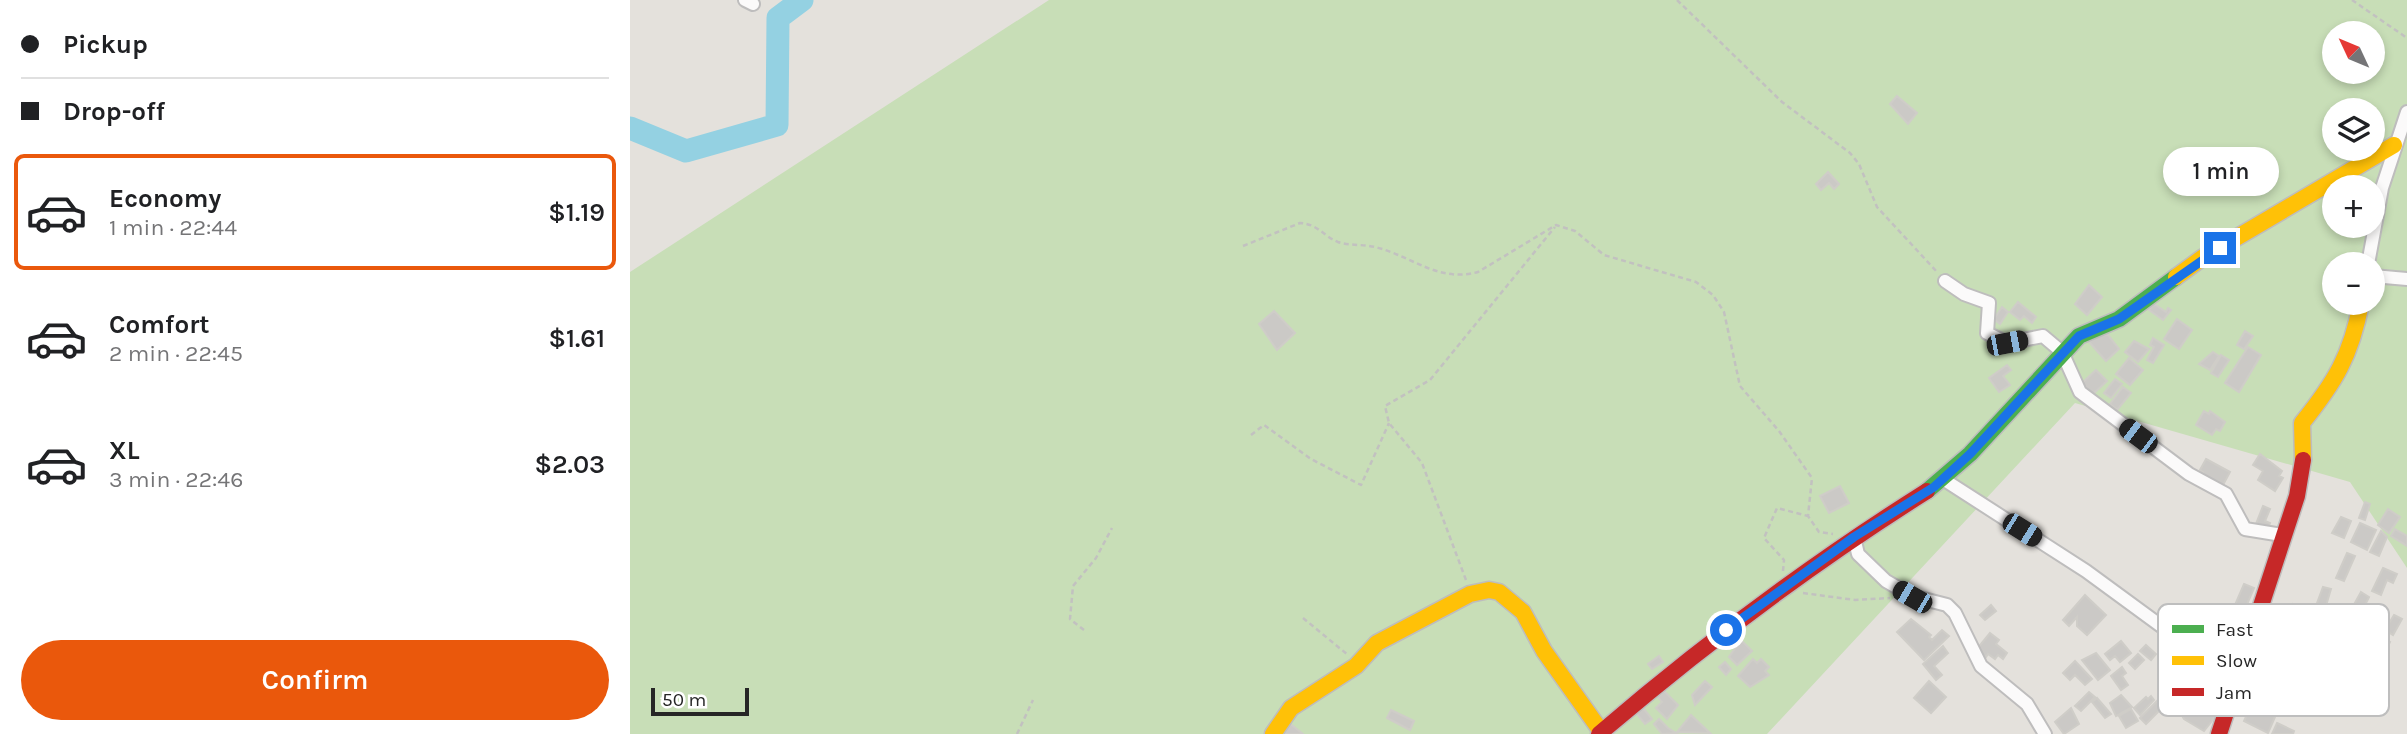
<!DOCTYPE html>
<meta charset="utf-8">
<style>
body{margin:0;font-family:Karla,sans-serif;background:#f2f2f2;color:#202124;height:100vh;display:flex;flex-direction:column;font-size:26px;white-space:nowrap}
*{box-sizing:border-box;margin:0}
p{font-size:23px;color:#757577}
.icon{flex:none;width:38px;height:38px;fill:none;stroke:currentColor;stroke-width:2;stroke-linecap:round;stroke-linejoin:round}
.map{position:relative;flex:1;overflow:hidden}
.drawer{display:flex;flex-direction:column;background:#fff;width:630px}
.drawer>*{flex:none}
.guide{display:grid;align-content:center;height:154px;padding:0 21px;background:#fff}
.needle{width:46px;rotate:314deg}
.tools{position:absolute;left:1692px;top:21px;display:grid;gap:14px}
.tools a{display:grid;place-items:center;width:63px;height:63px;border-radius:50%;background:#fff;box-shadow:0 4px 10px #0003;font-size:35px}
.scale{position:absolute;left:21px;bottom:18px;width:98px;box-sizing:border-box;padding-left:7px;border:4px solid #262626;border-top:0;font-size:19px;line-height:24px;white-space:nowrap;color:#262626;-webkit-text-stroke:5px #fff;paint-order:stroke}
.end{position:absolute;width:32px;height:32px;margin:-16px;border:9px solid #1a73e8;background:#fff;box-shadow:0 0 0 4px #fff}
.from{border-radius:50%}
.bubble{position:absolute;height:49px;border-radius:24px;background:#fff;box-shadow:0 4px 10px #0003;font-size:23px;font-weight:600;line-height:49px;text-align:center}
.car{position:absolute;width:21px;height:42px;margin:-21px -10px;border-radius:9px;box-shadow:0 0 5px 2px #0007;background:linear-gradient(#222 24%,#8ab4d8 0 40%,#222 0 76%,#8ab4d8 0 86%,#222 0)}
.guide b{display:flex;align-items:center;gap:24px;height:66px;font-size:26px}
.guide b+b{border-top:2px solid #e0e0e0}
.guide i{width:18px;height:18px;background:#202124}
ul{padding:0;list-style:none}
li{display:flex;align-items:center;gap:21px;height:116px;margin:0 14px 10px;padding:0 7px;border:4px solid transparent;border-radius:10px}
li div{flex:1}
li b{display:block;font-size:26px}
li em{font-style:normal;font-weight:600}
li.selected{border-color:#ea580c}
li>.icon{width:63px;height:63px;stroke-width:1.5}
.primary-button{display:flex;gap:14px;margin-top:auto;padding:14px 21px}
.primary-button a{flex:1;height:80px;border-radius:42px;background:#ea580c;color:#fff;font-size:28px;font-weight:600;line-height:80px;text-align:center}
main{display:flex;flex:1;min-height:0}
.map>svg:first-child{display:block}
.green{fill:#c8deb7;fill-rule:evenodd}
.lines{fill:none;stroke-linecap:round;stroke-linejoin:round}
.river{stroke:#94d1e2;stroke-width:23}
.building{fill:#cbc9c6;stroke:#cfcdc8;stroke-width:2}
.street-casing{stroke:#bebdbd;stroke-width:16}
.fast-casing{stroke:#bebdbd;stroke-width:19}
.slow-casing{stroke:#bebdbd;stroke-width:19}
.jam-casing{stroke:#bebdbd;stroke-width:19}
.path{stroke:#c2c1c0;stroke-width:2.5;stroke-dasharray:5 3.5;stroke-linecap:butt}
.street{stroke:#fbfafa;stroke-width:12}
.fast{stroke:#4caf50;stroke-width:16}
.slow{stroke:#ffc107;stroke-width:16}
.jam{stroke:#c62828;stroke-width:16}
.route{stroke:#1a73e8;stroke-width:9}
.key{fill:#fff;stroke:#bebebe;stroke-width:2}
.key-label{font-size:19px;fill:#262626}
</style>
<main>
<section class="drawer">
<div class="guide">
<b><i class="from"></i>Pickup</b>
<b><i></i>Drop-off</b>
</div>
<ul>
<li class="selected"><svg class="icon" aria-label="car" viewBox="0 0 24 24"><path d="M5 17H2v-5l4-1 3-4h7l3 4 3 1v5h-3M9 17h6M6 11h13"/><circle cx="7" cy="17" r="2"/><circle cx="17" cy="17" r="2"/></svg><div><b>Economy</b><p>1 min · 22:44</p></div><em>$1.19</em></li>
<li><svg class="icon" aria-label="car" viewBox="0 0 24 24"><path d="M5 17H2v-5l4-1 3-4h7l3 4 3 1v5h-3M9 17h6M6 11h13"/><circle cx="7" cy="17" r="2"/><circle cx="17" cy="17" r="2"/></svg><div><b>Comfort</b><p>2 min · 22:45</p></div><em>$1.61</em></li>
<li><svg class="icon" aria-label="car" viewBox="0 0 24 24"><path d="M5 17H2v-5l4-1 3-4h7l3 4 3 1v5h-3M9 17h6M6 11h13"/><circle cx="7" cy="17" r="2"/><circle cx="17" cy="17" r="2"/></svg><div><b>XL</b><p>3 min · 22:46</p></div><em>$2.03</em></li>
</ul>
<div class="primary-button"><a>Confirm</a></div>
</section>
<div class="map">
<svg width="1777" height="734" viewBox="0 0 1777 734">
<rect width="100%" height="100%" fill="#e4e1dc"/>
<path class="green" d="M419,0H1777V568L1720,482L1445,403L1137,734H0V272ZM1704,33H1743V72H1704ZM1704,110H1743V149H1704ZM1704,187H1743V226H1704ZM1704,264H1743V303H1704Z"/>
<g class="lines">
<path class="river" d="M0,128L56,151L147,125L148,18L172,0"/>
</g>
<path class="building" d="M1267,96L1287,113L1278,124L1260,104Z
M1198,172L1209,184L1204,189L1199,183L1191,190L1186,184Z
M1459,285L1472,297L1457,315L1445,304Z
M1388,302L1406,317L1402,323L1394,316L1390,320L1380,312Z
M1523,303L1536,312L1538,308L1541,310L1533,320L1519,310Z
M1372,307L1378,312L1370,324L1364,319Z
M644,311L665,333L647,350L629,324Z
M1547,319L1562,330L1549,349L1534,339Z
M1615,331L1623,336L1614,349L1607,345Z
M1470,334L1478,335L1489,349L1476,361L1459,342Z
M1523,338L1534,345L1523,363L1517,360L1524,347L1520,345Z
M1504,341L1519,349L1508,362L1495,352Z
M1618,347L1631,355L1609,392L1595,383Z
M1583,352L1589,356L1580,370L1569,364Z
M1591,355L1599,360L1588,377L1581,373Z
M1499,358L1513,370L1500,385L1486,374Z
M1377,365L1381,370L1373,376L1380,385L1369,392L1359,378Z
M1466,370L1477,381L1463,394L1452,383Z
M1485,379L1492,384L1481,398L1474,393Z
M1493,387L1501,393L1487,410L1480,404Z
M1574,411L1579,414L1580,411L1595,422L1590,431L1586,429L1582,435L1566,425Z
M1630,454L1652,471L1649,476L1653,478L1645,491L1628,480L1633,471L1623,465Z
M1576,459L1600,472L1592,487L1571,476L1573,472L1570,470Z
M1210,486L1219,503L1199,513L1190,496Z
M1735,502L1740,504L1735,520L1729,518Z
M1633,506L1640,509L1635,521L1640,523L1638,528L1626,524Z
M1758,509L1770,517L1759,533L1748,525Z
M1711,517L1721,521L1714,538L1702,533Z
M1730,523L1746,530L1737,550L1721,542Z
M1765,529L1777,536V546L1761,536Z
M1751,531L1757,537L1749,556L1740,552Z
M1717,553L1725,556L1714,581L1706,578Z
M1753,568L1767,574L1763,583L1757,580L1751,595L1742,591Z
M1614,584L1624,588L1612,616L1602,612Z
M1693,587L1701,589L1695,609L1686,606Z
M1731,592L1739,597L1731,613L1722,608Z
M1455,595L1476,615L1457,635L1447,626V617L1439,626L1433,620Z
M1663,604L1681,609L1672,635L1655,627Z
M1361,605L1366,611L1355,620L1350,615Z
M1764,615L1772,619L1763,635L1755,630Z
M1281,619L1301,635L1299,637L1302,640L1312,630L1319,636L1294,660L1267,632Z
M1360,633L1369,640L1366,644L1377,653L1373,659L1368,655L1365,659L1358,654L1356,657L1346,650Z
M1744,633L1760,642L1755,652L1739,642Z
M1111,640L1122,651L1107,665L1099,657Z
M1491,641L1501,653L1490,662L1485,656L1480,660L1475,654Z
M1516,645L1526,654L1521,660L1510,651Z
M1313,646L1318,653L1304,666L1312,675L1306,680L1293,664Z
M1466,653L1480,670L1468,680L1452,660Z
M1508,654L1514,660L1505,669L1499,663Z
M1029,656L1033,662L1022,669L1018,664Z
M1123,659L1127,663L1131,659L1139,667L1135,671L1139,675L1120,687L1108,676Z
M1445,661L1462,679L1455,685L1445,675L1440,680L1433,673Z
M1095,662L1101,669L1096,675L1089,667Z
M1492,667L1496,673L1492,676L1498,685L1491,690L1481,676Z
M1075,681L1082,687L1065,705L1062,695Z
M1299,681L1316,697L1301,713L1284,698Z
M1034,691L1048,705L1037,719L1026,708L1032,702L1028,697Z
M1459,692L1465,697L1451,711L1445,706Z
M1491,695L1502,707L1486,716L1480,703Z
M1521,696L1524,700L1510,715L1504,708L1516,697L1518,699Z
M1467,698L1481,714L1475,718L1462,702Z
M1527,701L1533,707L1516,724L1510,718Z
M1558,702L1585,717L1574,731L1554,719L1551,714Z
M1621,705L1645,717L1638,733L1614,721Z
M1013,708L1022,719L1015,724L1006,713Z
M1441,708L1449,724L1434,734L1425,722Z
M1501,709L1508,721L1496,728L1489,716Z
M761,710L784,721L780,730L757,718Z
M1061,715L1080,733L1047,732Z
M1029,719L1038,728L1046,733L1032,734L1024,724Z
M658,722L673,734H650Z
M1647,723L1664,731L1663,734H1642Z"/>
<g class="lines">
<g class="street-casing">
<path id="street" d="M115,0L123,4
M1738,264L1752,188L1777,112
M1743,276L1777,279
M1315,281L1334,294L1359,303L1357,333L1377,343L1413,336L1432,352L1450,392L1559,474L1596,494L1615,529L1652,535
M1313,479L1456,571L1587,667L1589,686L1600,705
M1224,537L1228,554L1256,581L1282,596L1317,605L1325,613L1351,666L1397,704L1415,734"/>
</g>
<g class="fast-casing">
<path id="fast" d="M1297,491L1340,454L1449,336L1489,319L1546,277"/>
</g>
<g class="slow-casing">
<path id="slow" d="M1546,277L1572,258L1764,145
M1673,460L1672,423C1705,382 1721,356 1731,303
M643,734L661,708L726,666L747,643L840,594L859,590L869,592L893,612L914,651L973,734"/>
</g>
<g class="jam-casing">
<path id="jam" d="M969,734C1073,645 1181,564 1297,491
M1589,734L1667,496L1673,460"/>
</g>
<path class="path" d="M1047,0L1152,102L1220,153L1229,164L1247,207L1308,273
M1722,0L1777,38
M613,246L670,223C688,224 693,236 708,242C720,246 733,244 745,247C782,256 808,283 848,272L926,225L945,231L974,255L1066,282L1083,295L1094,312L1110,386L1149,431L1182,478L1178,516L1189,532L1203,534
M621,435L634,425L681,459L731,485L759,423
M1153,571L1154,560L1134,538L1147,508L1178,516
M836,580L792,463L759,423L755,406L800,380L925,227
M1173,593L1225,600L1260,598
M673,618L718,655
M454,630L440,619L443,586L466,558L482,528
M387,734L403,700"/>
<use href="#street" class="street"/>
<use href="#fast" class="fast"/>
<use href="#slow" class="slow"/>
<use href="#jam" class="jam"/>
</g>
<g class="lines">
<path class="route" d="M1096,630L1224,537L1304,487L1340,454L1449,336L1489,319L1590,248"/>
</g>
<rect x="1528" y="604" width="231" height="112" rx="10" class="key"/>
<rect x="1542" y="625" width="32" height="8" fill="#4caf50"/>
<rect x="1542" y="656" width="32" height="9" fill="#ffc107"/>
<rect x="1542" y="688" width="32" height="8" fill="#c62828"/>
<g class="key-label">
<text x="1586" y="636">Fast</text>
<text x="1586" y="667">Slow</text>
<text x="1586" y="699">Jam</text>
</g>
</svg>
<div class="tools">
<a><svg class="needle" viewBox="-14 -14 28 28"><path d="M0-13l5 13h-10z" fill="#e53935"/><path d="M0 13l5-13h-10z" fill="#757577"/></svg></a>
<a><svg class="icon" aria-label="layers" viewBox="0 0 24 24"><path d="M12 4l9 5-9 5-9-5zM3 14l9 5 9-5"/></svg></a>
<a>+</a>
<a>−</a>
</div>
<div class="scale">50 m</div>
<i class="end from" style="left:1096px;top:630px"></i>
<i class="end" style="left:1590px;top:248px"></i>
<div class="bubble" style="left:1533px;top:147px;width:116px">1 min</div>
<i class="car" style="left:1377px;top:343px;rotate:79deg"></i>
<i class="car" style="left:1508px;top:436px;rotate:307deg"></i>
<i class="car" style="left:1392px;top:530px;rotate:122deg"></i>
<i class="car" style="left:1282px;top:597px;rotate:300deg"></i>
</div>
</main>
